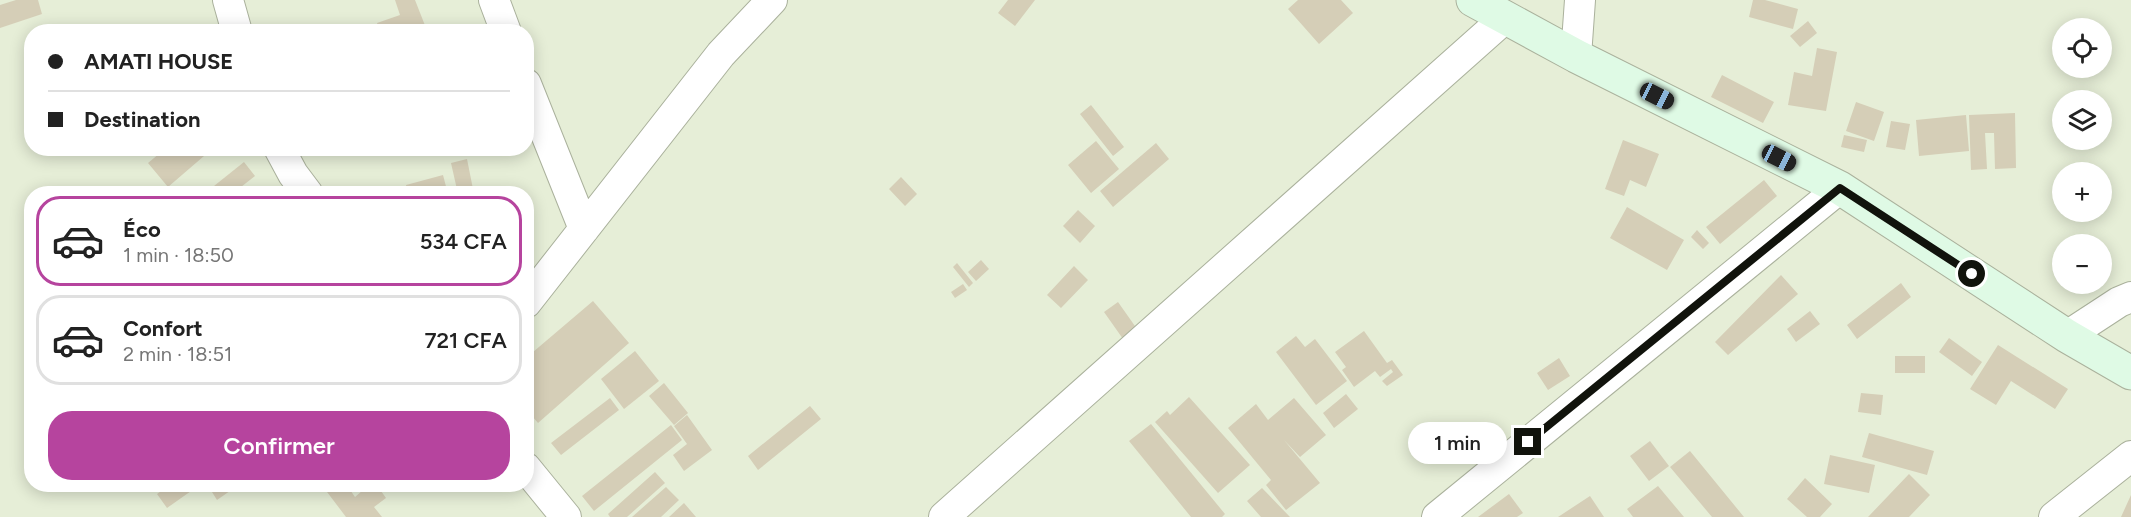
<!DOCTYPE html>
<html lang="fr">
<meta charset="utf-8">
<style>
body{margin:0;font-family:Figtree,sans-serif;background:#f6f6f6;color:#222;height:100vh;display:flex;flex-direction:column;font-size:22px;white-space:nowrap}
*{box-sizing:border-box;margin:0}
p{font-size:20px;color:#767676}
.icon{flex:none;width:33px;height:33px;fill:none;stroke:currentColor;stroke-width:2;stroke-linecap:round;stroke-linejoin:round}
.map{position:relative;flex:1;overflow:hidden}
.panel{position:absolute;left:24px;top:186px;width:510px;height:306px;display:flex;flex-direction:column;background:#fff;border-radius:24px;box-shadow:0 3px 15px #0003}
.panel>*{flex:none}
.top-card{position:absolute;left:24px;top:24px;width:510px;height:132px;border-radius:24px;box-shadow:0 3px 15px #0003;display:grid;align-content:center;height:132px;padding:0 24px;background:#fff}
.buttons{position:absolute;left:2052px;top:18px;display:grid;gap:12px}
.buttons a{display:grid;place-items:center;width:60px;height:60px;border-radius:50%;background:#fff;box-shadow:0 3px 15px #0003;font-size:30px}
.end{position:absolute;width:27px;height:27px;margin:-14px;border:8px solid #11130c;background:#fff;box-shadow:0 0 0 3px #fff}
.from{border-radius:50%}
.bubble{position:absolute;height:42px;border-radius:21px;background:#fff;box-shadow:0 3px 15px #0003;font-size:20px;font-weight:600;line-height:42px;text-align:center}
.car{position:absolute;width:18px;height:36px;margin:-18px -9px;border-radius:8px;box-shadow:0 0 4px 2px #0007;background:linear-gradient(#222 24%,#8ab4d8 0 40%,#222 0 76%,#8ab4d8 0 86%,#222 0)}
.top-card b{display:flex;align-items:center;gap:21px;height:57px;font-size:22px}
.top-card b+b{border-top:2px solid #e0e0e0}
.top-card i{width:15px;height:15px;background:#222}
ul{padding:10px 0 0;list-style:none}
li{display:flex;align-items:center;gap:18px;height:90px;margin:0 12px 9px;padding:0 12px;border:3px solid #e0e0e0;border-radius:24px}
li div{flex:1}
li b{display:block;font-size:22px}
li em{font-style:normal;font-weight:600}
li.active{border-color:#b6449e}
li>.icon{width:54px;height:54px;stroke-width:1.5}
.button{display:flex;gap:12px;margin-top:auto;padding:12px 24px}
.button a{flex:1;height:69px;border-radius:24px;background:#b6449e;color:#fff;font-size:24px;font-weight:600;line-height:69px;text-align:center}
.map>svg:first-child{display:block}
.building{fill:#d5ceb7}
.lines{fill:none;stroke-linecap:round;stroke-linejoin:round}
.street-casing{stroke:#aab19c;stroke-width:32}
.secondary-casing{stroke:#aab19c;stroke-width:35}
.street{stroke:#fff;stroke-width:30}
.secondary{stroke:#dffae5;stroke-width:33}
.route{stroke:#11130c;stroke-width:8}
</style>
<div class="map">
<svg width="2131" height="517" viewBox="0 0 2131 517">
<rect width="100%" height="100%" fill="#e6eed7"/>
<path class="building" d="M16,0H38L42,14L0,28V5Z
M395,0H415L426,28L416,32H380L377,23L400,15Z
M1008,0H1035L1015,26L998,13Z
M1298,0H1341L1353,13L1319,44L1288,9Z
M1753,0H1765L1798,9L1793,29L1749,17Z
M1808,21L1817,33L1800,47L1790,36Z
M1817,48L1837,52L1826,111L1788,105L1794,72L1812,76Z
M1722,75L1774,102L1763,123L1711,97Z
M1856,102L1884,112L1874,141L1846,131Z
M1091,105L1124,147L1113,156L1080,114Z
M2015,113L2016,168L1995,169L1994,133H1985L1987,169L1971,170L1969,115Z
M1966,115L1969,151L1919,156L1916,120Z
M1891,121L1910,124L1905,150L1886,147Z
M1844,135L1867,140L1864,152L1841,147Z
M1623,140L1659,154L1646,187L1630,180L1624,196L1605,189Z
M1096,141L1119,169L1091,193L1068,165Z
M1156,143L1169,159L1113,207L1100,191Z
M166,148H210L211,150L168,187L148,163Z
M467,159L474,194H458L451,163Z
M244,162L255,176L232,194H204Z
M443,175L448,194H408L406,185Z
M901,177L917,194L905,206L889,189Z
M1764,180L1777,196L1720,244L1706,227Z
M1627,207L1684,240L1667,270L1610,238Z
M1078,210L1095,226L1080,243L1063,226Z
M1697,230L1709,243L1703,249L1691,237Z
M981,260L989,269L976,281L968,272Z
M957,263L973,283L969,287L953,267Z
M1074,266L1088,280L1061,308L1047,295Z
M1781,275L1798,294L1728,355L1715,342Z
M1901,283L1911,297L1857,339L1847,325Z
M963,284L967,290L955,298L951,292Z
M593,301L629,343L538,423L526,409V358Z
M1118,302L1142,336L1128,346L1104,312Z
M1810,311L1820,324L1796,342L1787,329Z
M1364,331L1387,363L1392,360L1403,375L1387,386L1382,381L1393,372L1391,369L1380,377L1375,371L1354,387L1342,370L1346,367L1335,352Z
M1296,336L1305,347L1315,339L1347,381L1316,405L1276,352Z
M1949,338L1982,362L1972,376L1939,352Z
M1998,345L2068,389L2055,409L2011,381L1996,405L1970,389Z
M635,351L659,381L624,409L601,379Z
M1895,356H1925V373H1895Z
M1559,358L1570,376L1548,390L1537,373Z
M664,383L688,413L674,425L649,396Z
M1861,393L1883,395L1881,415L1858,412Z
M1346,394L1358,409L1334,428L1323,413Z
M1189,397L1250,465L1218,493L1155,422L1167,411L1170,415Z
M610,398L619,410L561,455L551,443Z
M1294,398L1326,435L1300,457L1284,440L1320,483L1286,510L1266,485L1271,480L1228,428L1256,404L1268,420Z
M810,406L821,419L758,470L748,456Z
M687,415L712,450L684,471L673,455L687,444L674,426Z
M1151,424L1225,514L1222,517H1191L1129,441Z
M671,425L682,440L594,511L582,496Z
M1869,433L1934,451L1927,475L1862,457Z
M1650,441L1669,466L1649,481L1630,456Z
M1690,451L1744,517H1712L1670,467Z
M1830,455L1875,465L1869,493L1824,484Z
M655,472L665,483L627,517H610L608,514Z
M1909,474L1930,495L1909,517H1868Z
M1805,478L1832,504L1820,517H1807L1787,499Z
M171,484H201L167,508L157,494Z
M207,484H240L217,500Z
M321,484H346L355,497L370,484H376L386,498L374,507L382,517H346Z
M1658,486L1684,517H1633L1627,509Z
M666,487L679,500L661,517H632Z
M1262,488L1290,517H1261L1247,501Z
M1509,494L1523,513L1517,517H1478Z
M2131,495V517H2121Z
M1590,496L1604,517H1558Z
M684,503L696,517H669Z"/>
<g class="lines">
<g class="street-casing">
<path id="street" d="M228,0L237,32
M494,0L506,32
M1576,56L1580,0
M526,84L584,229
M279,148L293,174L308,194
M526,303L721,54L772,0
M2067,336L2119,302L2131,297
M526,468L566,517
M944,517L1505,18
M1437,517L1840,188
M2054,517L2131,456"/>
</g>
<g class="secondary-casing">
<path id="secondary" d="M1473,0L1576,56L1840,188L2067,336L2131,373"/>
</g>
<use href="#street" class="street"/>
<use href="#secondary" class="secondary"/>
</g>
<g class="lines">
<path class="route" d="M1528,442L1840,188L1972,274"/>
</g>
</svg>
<div class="buttons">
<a><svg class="icon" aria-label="locate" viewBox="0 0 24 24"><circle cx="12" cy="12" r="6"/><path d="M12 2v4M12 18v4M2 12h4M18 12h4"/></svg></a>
<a><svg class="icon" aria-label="layers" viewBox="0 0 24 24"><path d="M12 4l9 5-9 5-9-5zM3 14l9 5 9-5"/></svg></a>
<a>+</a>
<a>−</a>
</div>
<i class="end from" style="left:1972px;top:274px"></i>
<i class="end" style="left:1528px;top:442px"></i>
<div class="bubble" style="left:1408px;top:422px;width:99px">1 min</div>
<i class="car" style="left:1657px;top:96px;rotate:117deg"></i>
<i class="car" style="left:1779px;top:158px;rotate:117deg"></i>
<div class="top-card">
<b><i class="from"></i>AMATI HOUSE</b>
<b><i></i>Destination</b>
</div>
<section class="panel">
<ul>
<li class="active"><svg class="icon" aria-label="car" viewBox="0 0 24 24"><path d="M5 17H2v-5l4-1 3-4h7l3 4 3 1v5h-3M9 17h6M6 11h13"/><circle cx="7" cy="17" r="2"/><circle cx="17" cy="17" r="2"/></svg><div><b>Éco</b><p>1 min · 18:50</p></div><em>534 CFA</em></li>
<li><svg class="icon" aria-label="car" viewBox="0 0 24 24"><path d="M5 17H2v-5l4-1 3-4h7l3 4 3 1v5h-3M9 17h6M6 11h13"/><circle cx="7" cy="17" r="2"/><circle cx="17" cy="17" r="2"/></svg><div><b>Confort</b><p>2 min · 18:51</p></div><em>721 CFA</em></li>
</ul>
<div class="button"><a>Confirmer</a></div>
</section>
</div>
